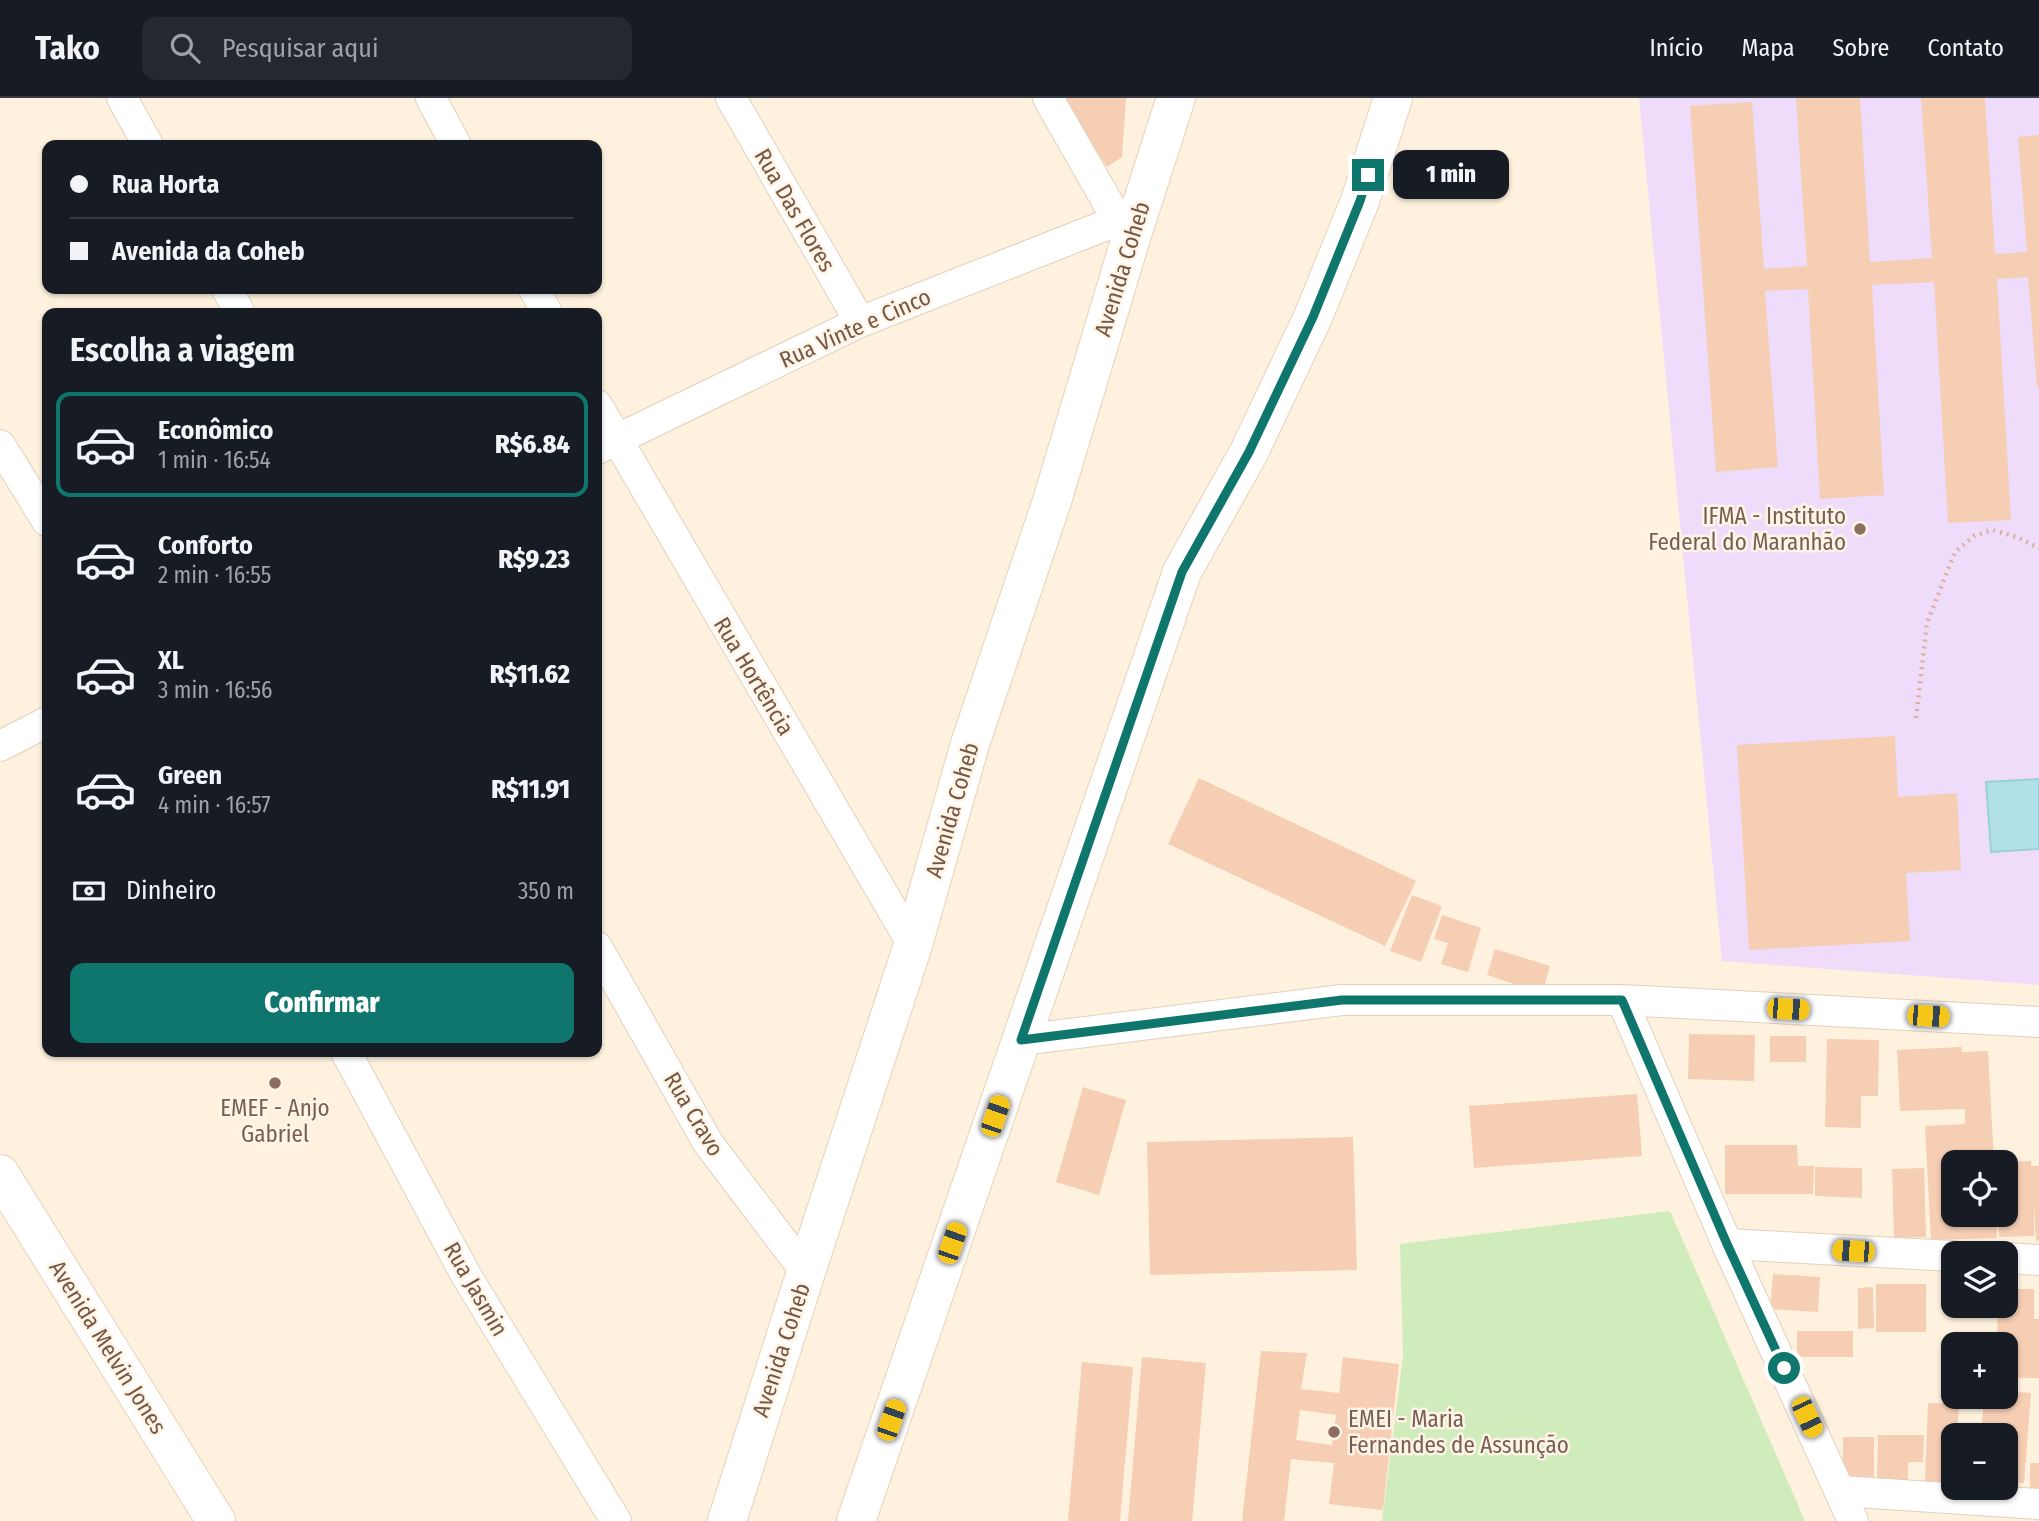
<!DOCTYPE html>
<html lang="pt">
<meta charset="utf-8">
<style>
body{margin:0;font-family:"Fira Sans Condensed",sans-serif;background:#242831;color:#f1f3f6;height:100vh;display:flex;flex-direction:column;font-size:26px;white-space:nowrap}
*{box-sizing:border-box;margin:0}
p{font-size:23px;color:#9ea1a6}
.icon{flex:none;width:38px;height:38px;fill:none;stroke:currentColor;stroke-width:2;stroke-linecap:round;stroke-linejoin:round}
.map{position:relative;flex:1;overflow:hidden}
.sheet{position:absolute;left:42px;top:210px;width:560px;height:749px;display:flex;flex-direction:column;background:#171b24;border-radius:14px;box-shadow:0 2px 5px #0004}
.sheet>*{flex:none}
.hud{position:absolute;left:42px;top:42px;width:560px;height:154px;border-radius:14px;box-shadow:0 2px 5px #0004;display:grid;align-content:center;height:154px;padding:0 28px;background:#171b24}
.fabs{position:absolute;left:1941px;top:1052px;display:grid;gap:14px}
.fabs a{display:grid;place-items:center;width:77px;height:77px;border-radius:14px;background:#171b24;box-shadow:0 2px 5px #0004;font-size:35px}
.end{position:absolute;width:32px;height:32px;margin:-16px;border:9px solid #0f766e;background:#fff;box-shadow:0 0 0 4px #fff}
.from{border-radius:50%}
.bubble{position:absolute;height:49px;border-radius:14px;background:#171b24;box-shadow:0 2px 5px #0004;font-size:23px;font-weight:800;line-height:49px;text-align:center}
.car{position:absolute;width:21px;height:42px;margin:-21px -10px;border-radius:9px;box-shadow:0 0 5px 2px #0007;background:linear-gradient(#f5c518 24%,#345 0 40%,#f5c518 0 76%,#345 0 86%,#f5c518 0)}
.hud b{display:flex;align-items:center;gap:24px;height:66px;font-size:26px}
.hud b+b{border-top:2px solid #363941}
.hud i{width:18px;height:18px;background:#f1f3f6}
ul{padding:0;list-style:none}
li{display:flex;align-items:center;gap:21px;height:105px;margin:0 14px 10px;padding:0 14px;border:4px solid transparent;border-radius:14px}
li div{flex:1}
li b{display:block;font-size:26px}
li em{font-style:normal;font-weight:800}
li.on{border-color:#0f766e}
li>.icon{width:63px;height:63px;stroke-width:1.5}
h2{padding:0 28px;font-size:32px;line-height:84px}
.pay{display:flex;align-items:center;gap:18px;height:77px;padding:0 28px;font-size:26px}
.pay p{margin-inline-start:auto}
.button{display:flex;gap:14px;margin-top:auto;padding:14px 28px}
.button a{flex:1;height:80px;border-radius:14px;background:#0f766e;color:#fff;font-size:28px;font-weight:800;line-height:80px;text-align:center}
header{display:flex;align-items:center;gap:42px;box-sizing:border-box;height:98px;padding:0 35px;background:#171b24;border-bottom:2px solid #363941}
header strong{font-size:33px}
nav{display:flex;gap:38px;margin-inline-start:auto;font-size:24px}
.search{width:490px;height:63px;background:#242831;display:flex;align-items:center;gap:18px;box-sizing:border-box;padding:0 24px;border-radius:14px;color:#9ea1a6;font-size:26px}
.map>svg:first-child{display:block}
.education{fill:#efdcfa}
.green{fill:#d0ecbc}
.water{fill:#b2e0e8;stroke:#98d0db;stroke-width:2}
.building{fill:#f5ceb4;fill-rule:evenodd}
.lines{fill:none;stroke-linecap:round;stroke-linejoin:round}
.minor-casing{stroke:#e4cfbd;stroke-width:32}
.secondary-casing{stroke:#ead0ba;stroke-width:40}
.path{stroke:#dab198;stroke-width:4.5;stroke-dasharray:2 5;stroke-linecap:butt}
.minor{stroke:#fff;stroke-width:30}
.secondary{stroke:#fff;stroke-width:38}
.route{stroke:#0f766e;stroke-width:9}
.education-dot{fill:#8d6e63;stroke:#fff5e6;stroke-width:2.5}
.labels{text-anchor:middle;stroke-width:5;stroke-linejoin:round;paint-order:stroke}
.street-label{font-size:23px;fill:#765645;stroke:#fff5e6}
.education-label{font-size:23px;fill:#785e54;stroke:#fff5e6;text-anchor:end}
</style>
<header>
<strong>Tako</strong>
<div class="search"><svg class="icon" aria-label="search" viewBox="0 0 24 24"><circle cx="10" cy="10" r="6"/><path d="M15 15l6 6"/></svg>Pesquisar aqui</div>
<nav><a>Início</a><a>Mapa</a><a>Sobre</a><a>Contato</a></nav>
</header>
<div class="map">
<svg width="2039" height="1423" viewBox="0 0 2039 1423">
<rect width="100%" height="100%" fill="#fef2de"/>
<path class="education" d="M1639,0H2039V887L1722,863Z"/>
<path class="green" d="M1670,1113L1805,1423H1382L1403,1258L1400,1146Z"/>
<path class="water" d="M2039,681V751L1991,754L1986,684Z"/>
<path class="building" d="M1061,0H1126L1122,59L1107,69Z
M1796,0H1860L1870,164L1932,160L1921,0H1985L1995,156L2027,154L2018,39L2039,37V289H2037L2028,179L1997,181L2011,422L1948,425L1934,184L1872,187L1884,397L1820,401L1808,191L1765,193L1778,369L1716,374L1690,8L1752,4L1764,171L1807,168Z
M1895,638L1898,699L1957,695L1961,772L1906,775L1910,843L1749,852L1737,647Z
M1199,680L1416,783L1385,848L1168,746Z
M1412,797L1442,808L1421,864L1390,853Z
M1442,817L1481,830L1468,874L1441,866L1448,845L1434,841Z
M1495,851L1550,868L1542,895L1487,877Z
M1689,936L1755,937L1754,983L1688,981Z
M1770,938H1806V964H1770Z
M1827,941L1879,942L1878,998H1861V1030L1825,1029Z
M1962,949V954L1988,953L1994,1064H1953V1116H1996L1997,1140L1931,1142L1925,1028L1965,1026V1011L1900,1013L1897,952Z
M1083,989L1126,1002L1099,1097L1056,1084Z
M1637,996L1642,1058L1474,1070L1469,1008Z
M1353,1039L1357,1172L1150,1177L1147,1044Z
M1725,1047H1797L1798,1068H1814L1813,1096H1725Z
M2031,1063V1068H2039V1142L2036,1143L2034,1108V1138L1999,1139L1997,1116H2006V1064Z
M1815,1069L1862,1070V1100L1815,1098Z
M1924,1070L1926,1139L1894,1140L1892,1071Z
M1773,1176L1820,1179L1818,1214L1770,1211Z
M1876,1186H1926V1234H1876Z
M1873,1189L1874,1230L1858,1231V1190Z
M2006,1191H2034V1221H2039V1280H2006V1246H1997L1998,1208H2006Z
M1797,1233H1853V1259H1797Z
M1261,1253L1307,1255L1301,1291L1339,1295L1343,1259L1399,1266L1383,1412L1329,1406L1334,1365L1291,1361L1284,1423H1242ZM1300,1312L1336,1317L1332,1347L1296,1342Z
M1142,1259L1206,1265L1192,1423H1128Z
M1082,1264L1133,1269L1120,1423H1068Z
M2006,1293L2031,1295L2024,1385L2006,1384V1337H1981L1984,1298H2006Z
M1928,1305L1959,1306L1957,1337H1953V1385L1925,1384Z
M1878,1337H1924L1923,1364H1908V1386H1877Z
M1843,1339H1874V1386H1843Z
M2030,1365H2039V1391H2030Z"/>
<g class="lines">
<g class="minor-casing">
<path id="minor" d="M122,0L148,47
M431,0L456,47
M731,0L860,224
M1048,0L1128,140
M227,191L240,215
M534,191L547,215
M597,307L913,847
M0,347L47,423
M597,351L860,224L1119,122
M0,648L47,624
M597,849L708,1045L806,1174
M1622,902L1727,1146L1853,1423
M1021,942L1342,902H1622L2039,924
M346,954L467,1179L616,1423
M1727,1146L1953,1158
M2006,1160L2039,1162
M1841,1393L2039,1406"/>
</g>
<g class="secondary-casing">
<path id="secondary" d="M0,1076L216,1423
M727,1423L806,1174L913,847L970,646L1052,403L1130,143L1176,0
M856,1423L1182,474L1249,354L1313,219L1360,103L1393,0"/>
</g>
<path class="path" d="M1916,620L1927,525L1955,454L1974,438L1992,432L2017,439L2039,450"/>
<use href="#minor" class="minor"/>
<use href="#secondary" class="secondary"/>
</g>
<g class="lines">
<path class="route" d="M1368,77L1360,103L1313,219L1249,354L1182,474L1021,942L1342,902H1622L1727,1146L1784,1270"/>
</g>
<g class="education-dot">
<circle cx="1860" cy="431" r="7"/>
<circle cx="275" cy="985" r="7"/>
<circle cx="1334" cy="1334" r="7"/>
</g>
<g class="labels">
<g class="street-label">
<text transform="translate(795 112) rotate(60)" y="8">Rua Das Flores</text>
<text transform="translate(1122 171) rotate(-73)" y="8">Avenida Coheb</text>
<text transform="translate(855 230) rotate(-24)" y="8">Rua Vinte e Cinco</text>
<text transform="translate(754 578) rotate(59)" y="8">Rua Hortência</text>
<text transform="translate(952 712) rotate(-74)" y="8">Avenida Coheb</text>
<text transform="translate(694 1016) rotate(59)" y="8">Rua Cravo</text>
<text transform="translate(476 1191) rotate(60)" y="8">Rua Jasmin</text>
<text transform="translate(108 1249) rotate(58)" y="8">Avenida Melvin Jones</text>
<text transform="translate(781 1252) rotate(-72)" y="8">Avenida Coheb</text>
</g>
<g class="education-label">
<text x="1846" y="426">IFMA - Instituto<tspan x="1846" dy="26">Federal do Maranhão</tspan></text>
<text x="275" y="1018" text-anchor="middle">EMEF - Anjo<tspan x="275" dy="26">Gabriel</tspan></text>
<text x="1348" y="1329" text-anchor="start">EMEI - Maria<tspan x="1348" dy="26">Fernandes de Assunção</tspan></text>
</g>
</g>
</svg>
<div class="fabs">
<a><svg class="icon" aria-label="locate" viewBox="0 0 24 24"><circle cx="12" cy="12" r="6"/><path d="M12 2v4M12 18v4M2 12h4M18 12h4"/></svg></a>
<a><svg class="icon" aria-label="layers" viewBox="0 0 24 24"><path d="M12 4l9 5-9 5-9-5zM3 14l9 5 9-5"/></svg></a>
<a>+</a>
<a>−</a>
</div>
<i class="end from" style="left:1784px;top:1270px"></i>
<i class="end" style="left:1368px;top:77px"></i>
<div class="bubble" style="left:1393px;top:52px;width:116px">1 min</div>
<i class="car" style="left:1788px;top:911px;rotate:93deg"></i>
<i class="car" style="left:1928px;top:918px;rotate:93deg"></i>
<i class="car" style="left:995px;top:1018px;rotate:19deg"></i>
<i class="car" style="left:952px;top:1145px;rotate:19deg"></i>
<i class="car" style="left:1853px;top:1153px;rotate:273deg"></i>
<i class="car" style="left:1807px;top:1319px;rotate:155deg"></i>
<i class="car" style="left:891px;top:1322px;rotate:19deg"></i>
<div class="hud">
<b><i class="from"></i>Rua Horta</b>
<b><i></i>Avenida da Coheb</b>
</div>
<section class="sheet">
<h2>Escolha a viagem</h2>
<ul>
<li class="on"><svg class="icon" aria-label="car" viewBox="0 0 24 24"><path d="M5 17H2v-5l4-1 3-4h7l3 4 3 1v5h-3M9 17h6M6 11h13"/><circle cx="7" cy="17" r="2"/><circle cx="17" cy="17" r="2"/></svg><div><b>Econômico</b><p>1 min · 16:54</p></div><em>R$6.84</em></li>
<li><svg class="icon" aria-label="car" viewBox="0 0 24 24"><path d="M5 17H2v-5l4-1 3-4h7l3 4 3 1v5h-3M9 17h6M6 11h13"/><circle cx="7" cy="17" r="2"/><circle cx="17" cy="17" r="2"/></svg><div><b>Conforto</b><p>2 min · 16:55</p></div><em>R$9.23</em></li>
<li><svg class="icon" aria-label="car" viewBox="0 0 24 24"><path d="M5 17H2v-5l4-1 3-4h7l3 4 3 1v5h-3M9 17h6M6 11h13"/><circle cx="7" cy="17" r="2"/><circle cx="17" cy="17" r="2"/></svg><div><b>XL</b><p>3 min · 16:56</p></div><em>R$11.62</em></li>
<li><svg class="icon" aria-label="car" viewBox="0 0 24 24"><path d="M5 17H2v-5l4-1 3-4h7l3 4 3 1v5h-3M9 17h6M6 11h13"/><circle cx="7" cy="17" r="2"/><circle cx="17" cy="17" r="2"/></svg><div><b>Green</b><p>4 min · 16:57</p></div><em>R$11.91</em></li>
</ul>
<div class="pay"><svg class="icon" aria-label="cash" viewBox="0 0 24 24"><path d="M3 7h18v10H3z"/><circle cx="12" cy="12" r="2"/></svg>Dinheiro<p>350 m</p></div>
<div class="button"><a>Confirmar</a></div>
</section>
</div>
